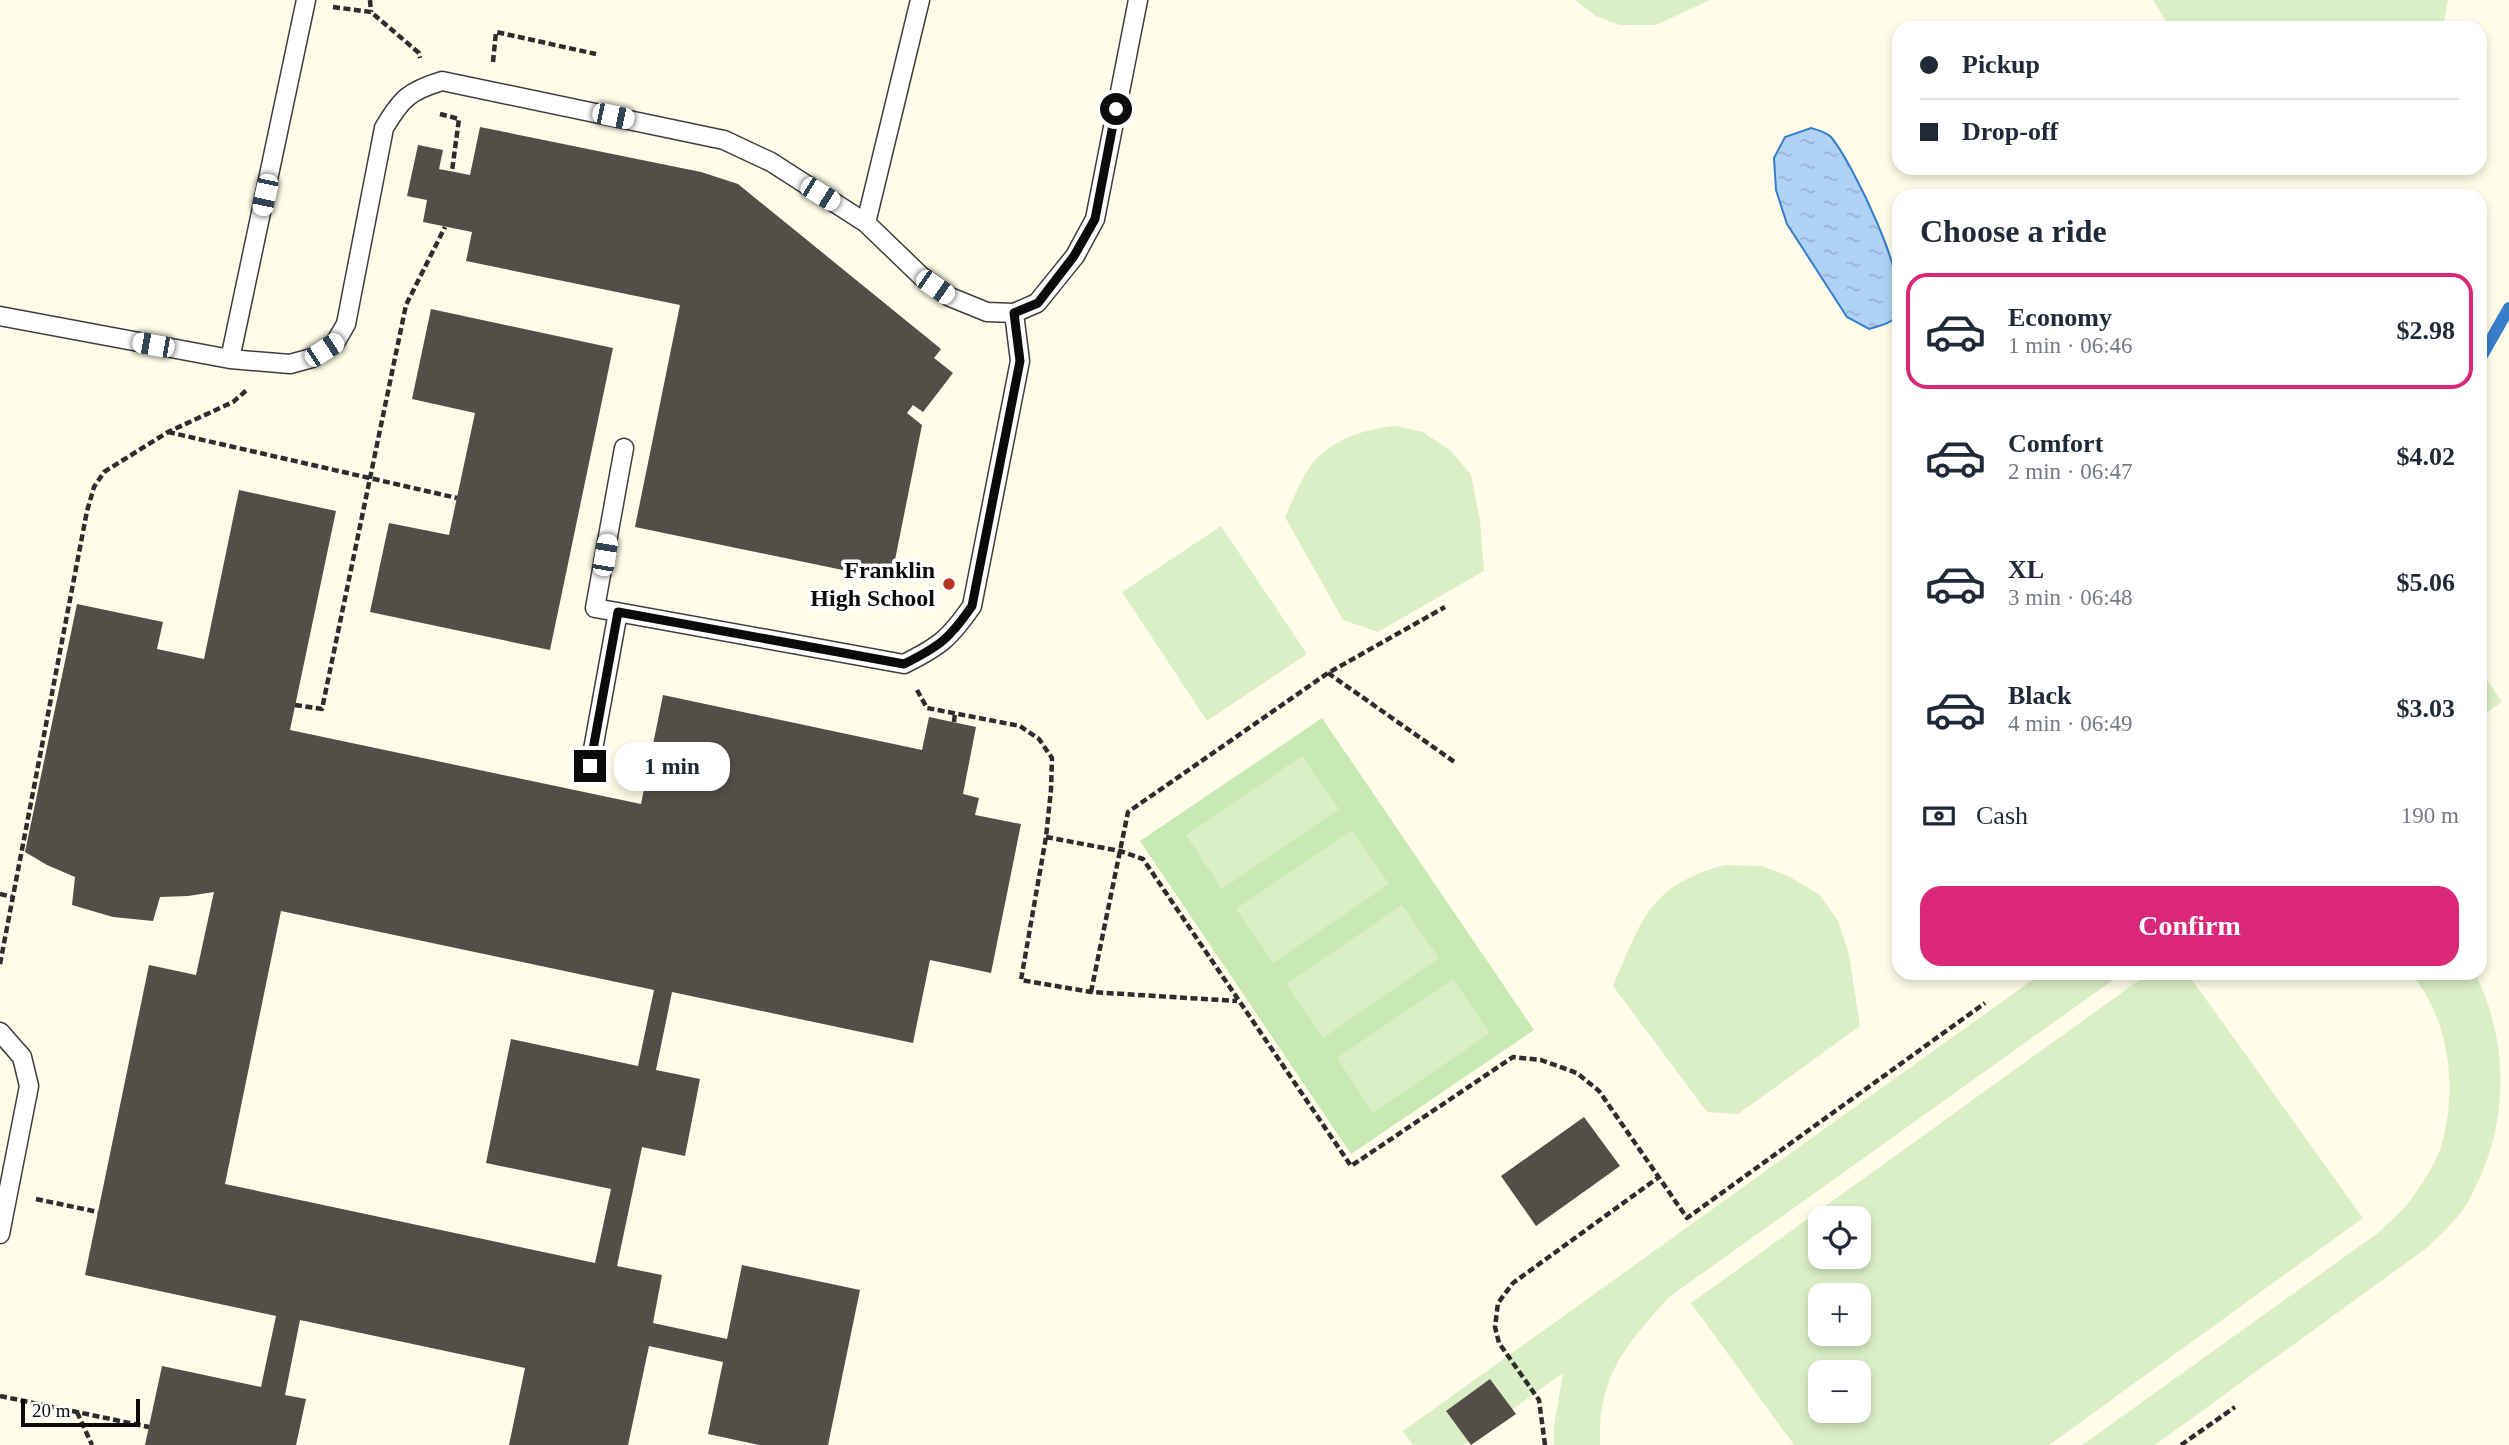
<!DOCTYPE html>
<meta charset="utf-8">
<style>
body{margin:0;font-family:"Times New Roman",serif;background:#f2f2f3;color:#1f2937;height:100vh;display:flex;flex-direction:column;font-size:26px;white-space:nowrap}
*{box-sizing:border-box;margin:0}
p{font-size:23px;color:#747a83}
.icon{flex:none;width:38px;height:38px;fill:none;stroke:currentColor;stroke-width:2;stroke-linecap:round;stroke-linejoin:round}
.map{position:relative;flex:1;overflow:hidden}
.side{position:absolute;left:1892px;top:189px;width:595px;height:791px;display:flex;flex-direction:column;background:#fff;border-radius:21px;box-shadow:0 4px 10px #0003}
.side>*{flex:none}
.hud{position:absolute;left:1892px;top:21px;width:595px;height:154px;border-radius:21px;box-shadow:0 4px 10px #0003;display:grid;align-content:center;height:154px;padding:0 28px;background:#fff}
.fabs{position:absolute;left:1808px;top:1206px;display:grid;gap:14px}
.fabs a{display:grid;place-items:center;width:63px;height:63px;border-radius:14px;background:#fff;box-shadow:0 4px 10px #0003;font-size:35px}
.scale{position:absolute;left:21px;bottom:18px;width:119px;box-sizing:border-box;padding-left:7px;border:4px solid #0b0b0b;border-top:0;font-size:19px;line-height:24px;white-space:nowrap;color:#0b0b0b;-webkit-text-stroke:5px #fff;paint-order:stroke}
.end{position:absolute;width:32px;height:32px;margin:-16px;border:9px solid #0b0b0b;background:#fff;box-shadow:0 0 0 4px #fff}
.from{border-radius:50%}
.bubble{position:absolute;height:49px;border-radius:21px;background:#fff;box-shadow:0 4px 10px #0003;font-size:23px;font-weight:700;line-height:49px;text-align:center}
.car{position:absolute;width:21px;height:42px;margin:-21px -10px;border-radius:9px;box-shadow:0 0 5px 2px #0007;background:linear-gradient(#fff 24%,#345 0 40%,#fff 0 76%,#345 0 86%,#fff 0)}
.hud b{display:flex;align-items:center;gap:24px;height:66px;font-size:26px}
.hud b+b{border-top:2px solid #e0e1e3}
.hud i{width:18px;height:18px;background:#1f2937}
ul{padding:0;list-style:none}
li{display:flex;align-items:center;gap:21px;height:116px;margin:0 14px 10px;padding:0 14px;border:4px solid transparent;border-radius:21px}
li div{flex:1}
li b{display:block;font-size:26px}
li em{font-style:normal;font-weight:700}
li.current{border-color:#db2777}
li>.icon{width:63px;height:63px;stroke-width:1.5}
h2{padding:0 28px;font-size:32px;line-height:84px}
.pay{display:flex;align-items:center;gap:18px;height:77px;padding:0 28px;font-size:26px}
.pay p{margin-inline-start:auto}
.primary-button{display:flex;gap:14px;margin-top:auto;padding:14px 28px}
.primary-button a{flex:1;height:80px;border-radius:21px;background:#db2777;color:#fff;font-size:28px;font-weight:700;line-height:80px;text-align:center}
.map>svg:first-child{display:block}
.park{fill:#c8e8b4}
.pitch{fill:#dbefc6;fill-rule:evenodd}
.water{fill:url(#water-ripples);stroke:#367dcc;stroke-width:2}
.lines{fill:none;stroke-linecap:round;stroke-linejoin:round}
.stream{stroke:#367dcc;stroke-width:12}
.building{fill:#534e47;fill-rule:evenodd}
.lane-casing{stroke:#3e3e3e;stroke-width:21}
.path{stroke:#2d2d2d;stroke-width:4.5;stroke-dasharray:7 3.5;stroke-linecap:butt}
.lane{stroke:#fff;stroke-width:18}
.route{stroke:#0b0b0b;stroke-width:9}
.poi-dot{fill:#b93125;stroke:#fff;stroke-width:2.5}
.labels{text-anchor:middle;stroke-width:7;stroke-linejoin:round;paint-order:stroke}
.poi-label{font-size:24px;font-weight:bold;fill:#0b0b0b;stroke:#fff;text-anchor:end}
</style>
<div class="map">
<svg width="2509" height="1445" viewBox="0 0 2509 1445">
<defs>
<pattern id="water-ripples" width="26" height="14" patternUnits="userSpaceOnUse" patternTransform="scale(1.75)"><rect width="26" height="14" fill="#afd2f5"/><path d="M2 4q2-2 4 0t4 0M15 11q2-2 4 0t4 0" fill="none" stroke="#95b3d1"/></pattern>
</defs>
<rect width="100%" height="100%" fill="#fffde9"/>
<path class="park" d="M1322,718L1534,1030L1351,1154L1140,841Z"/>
<path class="pitch" d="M1575,0H1710L1656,25H1619L1596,16Z
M2153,0H2448L2443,28H2170Z
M1396,426L1423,432L1451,451L1471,475L1480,521L1484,571L1378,632L1343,620L1285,517C1293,500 1304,471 1316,459C1338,437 1366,429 1396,426Z
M1221,526L1307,654L1207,721L1122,592Z
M2480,670L2502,702L2480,717Z
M1302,756L1339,809L1222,889L1186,835Z
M1352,830L1389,884L1273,963L1236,909Z
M1724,865L1762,866L1790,877L1820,895L1838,921L1849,954L1860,1026L1738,1114L1707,1112L1613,986C1643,919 1647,887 1724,865Z
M1402,905L1439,958L1323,1038L1286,984Z
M2042,973H2123L1668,1298C1625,1347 1598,1375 1600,1445H1554V1426L1563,1373L1463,1445H1413L1403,1431Z
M2149,973H2187L2363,1218L2049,1445H1794L1691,1303ZM1820,1218H1858V1256H1820ZM1820,1295H1858V1334H1820ZM1820,1372H1858V1410H1820Z
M2411,973H2475C2509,1041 2509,1121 2475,1188C2470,1198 2465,1208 2458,1216C2449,1227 2438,1237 2428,1247L2155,1445H2082L2378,1233C2390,1221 2406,1208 2415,1194C2424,1181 2436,1162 2441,1147C2458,1088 2450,1021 2411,973Z
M1453,979L1490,1033L1373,1113L1337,1058Z"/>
<path class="water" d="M1811,128C1818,130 1826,132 1831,137C1852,162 1913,286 1897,315C1892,324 1878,326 1869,329L1847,317L1787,224L1776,190L1774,158L1785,137Z"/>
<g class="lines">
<path class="stream" d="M2480,359L2509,308"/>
</g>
<path class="building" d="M480,127L701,172L738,184L941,349L934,358L953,373L923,412L913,405L907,413L922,425L891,580L635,527L680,305L466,261L472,232L423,222L427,200L407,196L418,145L443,150L439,169L470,175Z
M431,309L613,348L550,650L370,612L389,523L449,535L475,413L412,399Z
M239,490L336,511L290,730L641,804L663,695L922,750L929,717L976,727L963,794L979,798L975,815L1021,824L991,973L930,960L913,1043L672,992L656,1070L700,1079L685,1156L642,1147L617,1266L662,1275L653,1323L727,1339L742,1265L860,1290L828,1445H759L708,1434L723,1362L649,1346L628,1445H509L525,1368L300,1320L285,1395L306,1399L296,1445H145L162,1366L261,1387L276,1316L85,1275L149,965L196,975L214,892L188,896L160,897L153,921L113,917L72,905L75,877L47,865L25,852L77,604L163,622L157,649L204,659ZM281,911L654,990L638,1066L511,1039L486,1163L611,1189L595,1263L225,1184Z
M1584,1117L1620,1166L1536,1226L1501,1176Z
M1490,1379L1516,1414L1471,1445L1446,1411Z"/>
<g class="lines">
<g class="lane-casing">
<path id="lane" d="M866,223L920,0
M0,316L230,359L290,364L312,358L335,343L346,324L384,128C401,99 409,91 442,81L724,140L771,162L866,223L921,276L950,297L987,312L1014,313L1037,303L1075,256L1095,219L1138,0
M230,359L306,0
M624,448L595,608L904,664C940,646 949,639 972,606L1020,361L1014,313
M590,766L618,612
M0,1032L22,1057L29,1086L0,1234"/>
</g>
<path class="path" d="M370,0L371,12
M333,7L371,12L419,53L420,58
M493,62L496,32L596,54
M440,114L459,119L452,171
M168,432L457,498
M1328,673L1456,763
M917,690L927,708L1020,726L1039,739L1052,758L1051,790L1046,837L1021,980L1091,992L1237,1001
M295,705L322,709L406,305L445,227
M954,722L955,713
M1046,837L1120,851L1143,859L1351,1166L1513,1057L1541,1060L1577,1073L1599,1091L1687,1218L1985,1003
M0,894L13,897
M0,964L87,511L94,487L104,472L168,432L233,402L248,389
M1091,992L1128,812L1328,673L1445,607
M36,1199L98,1212
M0,1396L149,1427
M77,1412L92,1445
M1545,1445L1539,1400L1499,1343L1495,1327L1498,1303L1513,1283L1659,1177
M2181,1445L2235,1407"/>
<use href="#lane" class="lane"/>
</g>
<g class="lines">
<path class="route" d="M590,766L618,612L904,664C940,646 949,639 972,606L1020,361L1014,313L1038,303L1074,256L1095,219L1116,109"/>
</g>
<circle class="poi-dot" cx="949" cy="584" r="7"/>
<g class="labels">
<g class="poi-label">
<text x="935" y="578">Franklin<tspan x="935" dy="28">High School</tspan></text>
</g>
</g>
</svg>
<div class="fabs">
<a><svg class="icon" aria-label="locate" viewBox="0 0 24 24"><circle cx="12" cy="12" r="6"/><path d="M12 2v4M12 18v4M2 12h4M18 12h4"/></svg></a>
<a>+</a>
<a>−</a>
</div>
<div class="scale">20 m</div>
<i class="end from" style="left:1116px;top:109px"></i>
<i class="end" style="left:590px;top:766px"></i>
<div class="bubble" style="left:614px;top:742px;width:116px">1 min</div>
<i class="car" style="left:613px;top:116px;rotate:102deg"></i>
<i class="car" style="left:820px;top:194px;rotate:122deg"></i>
<i class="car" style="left:265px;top:195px;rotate:192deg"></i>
<i class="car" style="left:935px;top:287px;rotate:125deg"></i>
<i class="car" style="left:153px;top:345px;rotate:280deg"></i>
<i class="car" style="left:324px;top:350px;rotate:57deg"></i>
<i class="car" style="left:605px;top:555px;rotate:10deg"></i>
<div class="hud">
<b><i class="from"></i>Pickup</b>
<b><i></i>Drop-off</b>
</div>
<section class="side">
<h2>Choose a ride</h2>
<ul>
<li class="current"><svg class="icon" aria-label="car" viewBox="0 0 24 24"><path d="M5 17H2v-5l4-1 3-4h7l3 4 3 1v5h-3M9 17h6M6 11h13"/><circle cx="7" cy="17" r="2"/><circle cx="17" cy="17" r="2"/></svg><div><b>Economy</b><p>1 min · 06:46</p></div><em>$2.98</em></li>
<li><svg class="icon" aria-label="car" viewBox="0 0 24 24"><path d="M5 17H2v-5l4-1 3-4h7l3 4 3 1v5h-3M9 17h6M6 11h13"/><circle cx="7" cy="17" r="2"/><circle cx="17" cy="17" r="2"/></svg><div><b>Comfort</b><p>2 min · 06:47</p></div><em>$4.02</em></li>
<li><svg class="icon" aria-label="car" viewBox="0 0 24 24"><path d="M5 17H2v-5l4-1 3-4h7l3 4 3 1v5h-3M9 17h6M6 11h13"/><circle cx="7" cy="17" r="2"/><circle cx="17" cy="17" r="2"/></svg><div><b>XL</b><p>3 min · 06:48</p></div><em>$5.06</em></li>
<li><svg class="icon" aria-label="car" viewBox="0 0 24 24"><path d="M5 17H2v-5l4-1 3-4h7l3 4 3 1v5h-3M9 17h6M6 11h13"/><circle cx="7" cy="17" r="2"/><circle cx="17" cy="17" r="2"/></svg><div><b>Black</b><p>4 min · 06:49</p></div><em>$3.03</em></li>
</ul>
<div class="pay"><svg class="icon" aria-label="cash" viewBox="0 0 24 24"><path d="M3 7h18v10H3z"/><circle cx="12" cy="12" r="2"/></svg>Cash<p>190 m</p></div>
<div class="primary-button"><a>Confirm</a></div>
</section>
</div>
